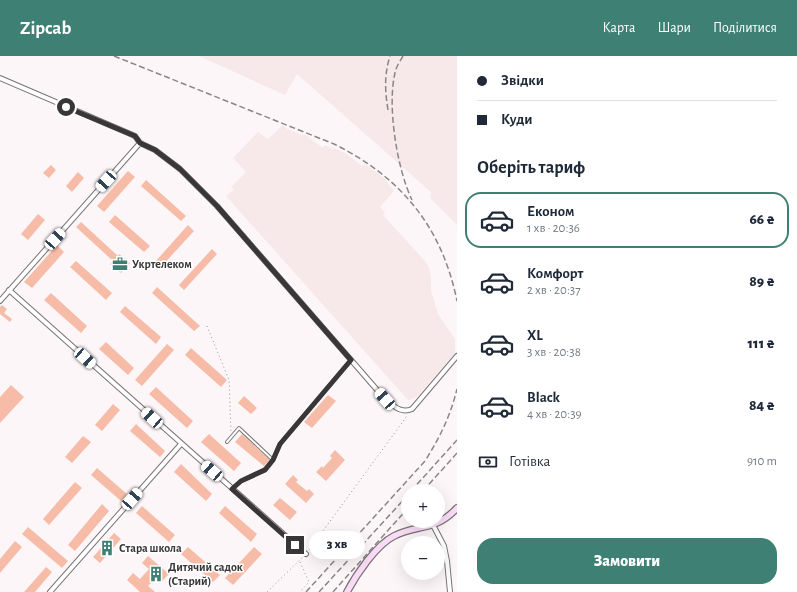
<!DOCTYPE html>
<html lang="uk">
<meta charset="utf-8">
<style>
body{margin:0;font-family:"Alegreya Sans",sans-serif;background:#f6f6f7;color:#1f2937;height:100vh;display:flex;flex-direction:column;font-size:15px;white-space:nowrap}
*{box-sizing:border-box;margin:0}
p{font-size:13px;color:#747a83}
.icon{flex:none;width:22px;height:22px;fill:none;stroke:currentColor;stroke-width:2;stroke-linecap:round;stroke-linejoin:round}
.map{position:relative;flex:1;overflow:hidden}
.drawer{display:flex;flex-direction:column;background:#fff;width:340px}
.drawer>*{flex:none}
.top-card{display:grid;align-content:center;height:88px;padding:0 20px;background:#fff}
.buttons{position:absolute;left:401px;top:428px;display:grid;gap:8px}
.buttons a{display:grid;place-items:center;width:44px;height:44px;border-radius:50%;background:#fff;box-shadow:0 4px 16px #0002;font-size:20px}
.end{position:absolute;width:18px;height:18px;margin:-9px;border:5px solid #383636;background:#fff;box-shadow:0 0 0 2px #fff}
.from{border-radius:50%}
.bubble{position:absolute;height:28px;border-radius:14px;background:#fff;box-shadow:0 4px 16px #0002;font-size:13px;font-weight:800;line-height:28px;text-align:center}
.car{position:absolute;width:12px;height:24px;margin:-12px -6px;border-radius:5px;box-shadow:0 0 3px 1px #0007;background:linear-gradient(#fff 24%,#345 0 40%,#fff 0 76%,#345 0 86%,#fff 0)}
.top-card b{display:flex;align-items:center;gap:14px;height:38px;font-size:15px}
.top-card b+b{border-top:1px solid #e0e1e3}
.top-card i{width:10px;height:10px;background:#1f2937}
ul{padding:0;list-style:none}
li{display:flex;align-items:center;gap:12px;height:56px;margin:0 8px 6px;padding:0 12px;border:2px solid transparent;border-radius:16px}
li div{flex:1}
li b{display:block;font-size:15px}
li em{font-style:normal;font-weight:800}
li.current{border-color:#3e8174}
li>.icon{width:36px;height:36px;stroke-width:1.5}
h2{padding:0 20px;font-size:18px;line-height:48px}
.pay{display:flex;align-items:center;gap:10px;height:44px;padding:0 20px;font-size:15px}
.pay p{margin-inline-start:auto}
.button{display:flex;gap:8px;margin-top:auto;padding:8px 20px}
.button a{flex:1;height:46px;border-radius:16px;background:#3e8174;color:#fff;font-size:16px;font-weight:800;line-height:46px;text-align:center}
header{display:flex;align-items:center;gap:24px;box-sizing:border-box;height:56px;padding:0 20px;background:#3e8174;color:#fff}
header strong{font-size:19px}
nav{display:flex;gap:22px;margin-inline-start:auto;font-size:14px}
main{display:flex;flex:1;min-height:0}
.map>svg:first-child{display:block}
.built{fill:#f7e8ea}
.building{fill:#f6bca7}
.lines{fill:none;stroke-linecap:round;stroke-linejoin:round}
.lane-casing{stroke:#797374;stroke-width:4}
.street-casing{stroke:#797374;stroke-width:6}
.secondary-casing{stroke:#797374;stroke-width:8}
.path{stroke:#979293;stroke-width:1;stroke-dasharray:1 3;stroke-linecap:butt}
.lane{stroke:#fff;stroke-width:2}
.street{stroke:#fff;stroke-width:4}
.secondary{stroke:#fadcf7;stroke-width:5.5}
.rail{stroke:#8a8687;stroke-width:1.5;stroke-dasharray:6 3;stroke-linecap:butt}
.route{stroke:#383636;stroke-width:5}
.labels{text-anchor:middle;stroke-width:3;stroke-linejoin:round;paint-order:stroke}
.poi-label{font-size:12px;font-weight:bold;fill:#383636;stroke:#fff;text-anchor:start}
</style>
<header>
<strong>Zipcab</strong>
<nav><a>Карта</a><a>Шари</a><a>Поділитися</a></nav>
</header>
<main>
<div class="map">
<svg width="457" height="536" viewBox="0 0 457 536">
<rect width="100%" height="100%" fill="#fdf6f8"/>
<path class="built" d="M199,0H457V169L430,142L431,136L297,18L285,39Z
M283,69L287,73L302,79H306L323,92L325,89L331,92L337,93L347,98L362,110L365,108L384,122L394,135L380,151L385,157L383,159L425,205L429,212L431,220V234L438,258L455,283V297L417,341L412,343L408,344L226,140L234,134L231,131L246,116L233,102L258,76L268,83Z"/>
<path class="building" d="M51,109L56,114L49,122L43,117Z
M128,115L135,121L104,156L97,150Z
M78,116L84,122L72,136L66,130Z
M146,124L186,160L181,165L141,130Z
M38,158L45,164L28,184L21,178Z
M115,159L150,190L144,196L109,166Z
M81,166L118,200L119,198L130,207L121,217L110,208L113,205L76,171Z
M188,169L194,175L161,211L155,206Z
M57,189L64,196L32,232L24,226Z
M212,193L217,198L184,234L179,229Z
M76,205L112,237L106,244L70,211Z
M157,231L200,270L194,275L152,237Z
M51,237L87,270L81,277L44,244Z
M2,249L7,253L4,257L12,263L10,266L0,258V251Z
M125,250L161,281L156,288L120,256Z
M106,286L134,312L128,319L99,293Z
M167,288L174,294L142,330L135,324Z
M191,292L227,324L221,331L185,299Z
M11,329L24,341L0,367V341Z
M156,331L193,365L187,372L149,338Z
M328,339L336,345L312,372L304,366Z
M244,340L257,352L251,358L238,347Z
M113,348L120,354L102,375L95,369Z
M136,368L165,395L160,401L130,375Z
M209,378L241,407L234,415L201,386Z
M242,378L270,404L264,410L235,386Z
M83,380L91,386L72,407L65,401Z
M335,394L345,404L326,425L316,416L322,410L323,412L332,402L330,400Z
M181,408L212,438L206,445L174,416Z
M97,412L127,438L121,445L91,419Z
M293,419L298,424L296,426L307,435L309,433L314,438L306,447L285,428Z
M75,426L82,432L49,469L43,463Z
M280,442L297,456L290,464L273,449Z
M102,448L109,455L75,495L68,489Z
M142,450L175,479L169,486L136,457Z
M225,450L257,478L251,486L219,457Z
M28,471L68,505L62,512L22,478Z
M114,477L121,483L100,507L93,501Z
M15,485L22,491L0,517V503Z
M188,491L220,519L213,526L181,498Z
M254,491L262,498L233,529L225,522Z
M148,500L169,518L162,525L157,521L148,530L155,536H140L127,524L133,517L140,523L149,513L142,507Z
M46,511L52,516L35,536H24Z"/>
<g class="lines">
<g class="lane-casing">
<path id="lane" d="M227,386L239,372L273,404
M233,432L241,425L265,413L273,404L280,388L351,304"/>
</g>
<g class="street-casing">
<path id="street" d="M0,22L135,80L140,87L155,94L180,113L217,150L385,343C394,350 401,358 412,353L457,300
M9,234L306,498
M0,245L140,87
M433,469L444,490L447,505L450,536
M50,536L181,388"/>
</g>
<g class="secondary-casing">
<path id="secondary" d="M347,536C356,519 376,489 394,480C417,468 435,476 457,452"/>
</g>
<path class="path" d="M207,270L229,324L231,377
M309,494L407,360
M300,506L309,526L300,536
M267,536L303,501"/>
<use href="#lane" class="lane"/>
<use href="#street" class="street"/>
<use href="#secondary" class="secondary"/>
<path class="rail" d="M114,0L334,88C401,121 442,171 457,245
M403,0C400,5 396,11 395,17C387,50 397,113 412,144
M388,54C385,35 384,19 390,0
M411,435L457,384
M423,435L457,397
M306,536L425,405C440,381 450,361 457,333
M319,536L408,439
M333,536L408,452"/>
</g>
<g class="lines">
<path class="route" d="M66,51L135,80L140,87L155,94L180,113L217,150L351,304L280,388L273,404L265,414L241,425L232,433L295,489"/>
</g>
<defs>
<g id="office-bare" transform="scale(1.2)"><path d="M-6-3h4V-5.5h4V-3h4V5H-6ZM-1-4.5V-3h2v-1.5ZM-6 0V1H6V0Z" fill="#3e8174" stroke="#fff" stroke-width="2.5" paint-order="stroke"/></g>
<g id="building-bare" transform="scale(1.2)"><path d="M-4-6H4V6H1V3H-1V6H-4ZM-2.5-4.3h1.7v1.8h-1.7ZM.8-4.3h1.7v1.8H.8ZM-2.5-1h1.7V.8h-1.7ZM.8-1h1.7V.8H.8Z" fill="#3e8174" stroke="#fff" stroke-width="2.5" paint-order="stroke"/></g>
</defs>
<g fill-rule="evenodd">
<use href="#office-bare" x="120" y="208"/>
<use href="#building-bare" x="107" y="492"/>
<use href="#building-bare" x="156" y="518"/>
</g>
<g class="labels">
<g class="poi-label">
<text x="132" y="212">Укртелеком</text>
<text x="119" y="496">Стара школа</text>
<text x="168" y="515">Дитячий садок<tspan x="168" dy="14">(Старий)</tspan></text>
</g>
</g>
</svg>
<div class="buttons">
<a>+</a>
<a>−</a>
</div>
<i class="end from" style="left:66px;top:51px"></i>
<i class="end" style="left:295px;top:489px"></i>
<div class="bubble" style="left:309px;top:475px;width:56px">3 хв</div>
<i class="car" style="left:106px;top:125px;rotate:222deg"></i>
<i class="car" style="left:55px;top:183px;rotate:42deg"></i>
<i class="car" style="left:85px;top:302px;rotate:132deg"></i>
<i class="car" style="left:385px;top:343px;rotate:319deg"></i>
<i class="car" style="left:152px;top:362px;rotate:312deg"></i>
<i class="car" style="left:212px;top:415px;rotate:311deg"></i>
<i class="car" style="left:132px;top:443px;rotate:41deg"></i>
</div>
<section class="drawer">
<div class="top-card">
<b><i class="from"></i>Звідки</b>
<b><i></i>Куди</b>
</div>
<h2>Оберіть тариф</h2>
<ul>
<li class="current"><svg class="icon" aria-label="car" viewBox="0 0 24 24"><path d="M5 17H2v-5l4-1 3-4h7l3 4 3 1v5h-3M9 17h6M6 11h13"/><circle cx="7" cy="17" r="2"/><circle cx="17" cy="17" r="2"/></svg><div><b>Економ</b><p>1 хв · 20:36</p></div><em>66 ₴</em></li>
<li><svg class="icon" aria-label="car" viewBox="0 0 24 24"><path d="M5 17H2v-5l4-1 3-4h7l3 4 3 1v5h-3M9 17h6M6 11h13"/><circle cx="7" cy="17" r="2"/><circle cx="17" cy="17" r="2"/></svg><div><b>Комфорт</b><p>2 хв · 20:37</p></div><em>89 ₴</em></li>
<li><svg class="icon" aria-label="car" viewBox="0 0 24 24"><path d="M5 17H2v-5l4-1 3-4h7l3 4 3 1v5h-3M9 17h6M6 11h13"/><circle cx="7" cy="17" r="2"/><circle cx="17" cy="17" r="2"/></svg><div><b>XL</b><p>3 хв · 20:38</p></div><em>111 ₴</em></li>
<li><svg class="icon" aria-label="car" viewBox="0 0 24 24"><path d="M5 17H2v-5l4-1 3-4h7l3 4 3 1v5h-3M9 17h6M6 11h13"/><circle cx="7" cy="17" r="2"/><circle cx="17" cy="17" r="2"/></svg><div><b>Black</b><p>4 хв · 20:39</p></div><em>84 ₴</em></li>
</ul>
<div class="pay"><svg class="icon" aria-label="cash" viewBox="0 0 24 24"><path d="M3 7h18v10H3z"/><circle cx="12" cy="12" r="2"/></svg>Готівка<p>910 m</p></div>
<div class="button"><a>Замовити</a></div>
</section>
</main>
